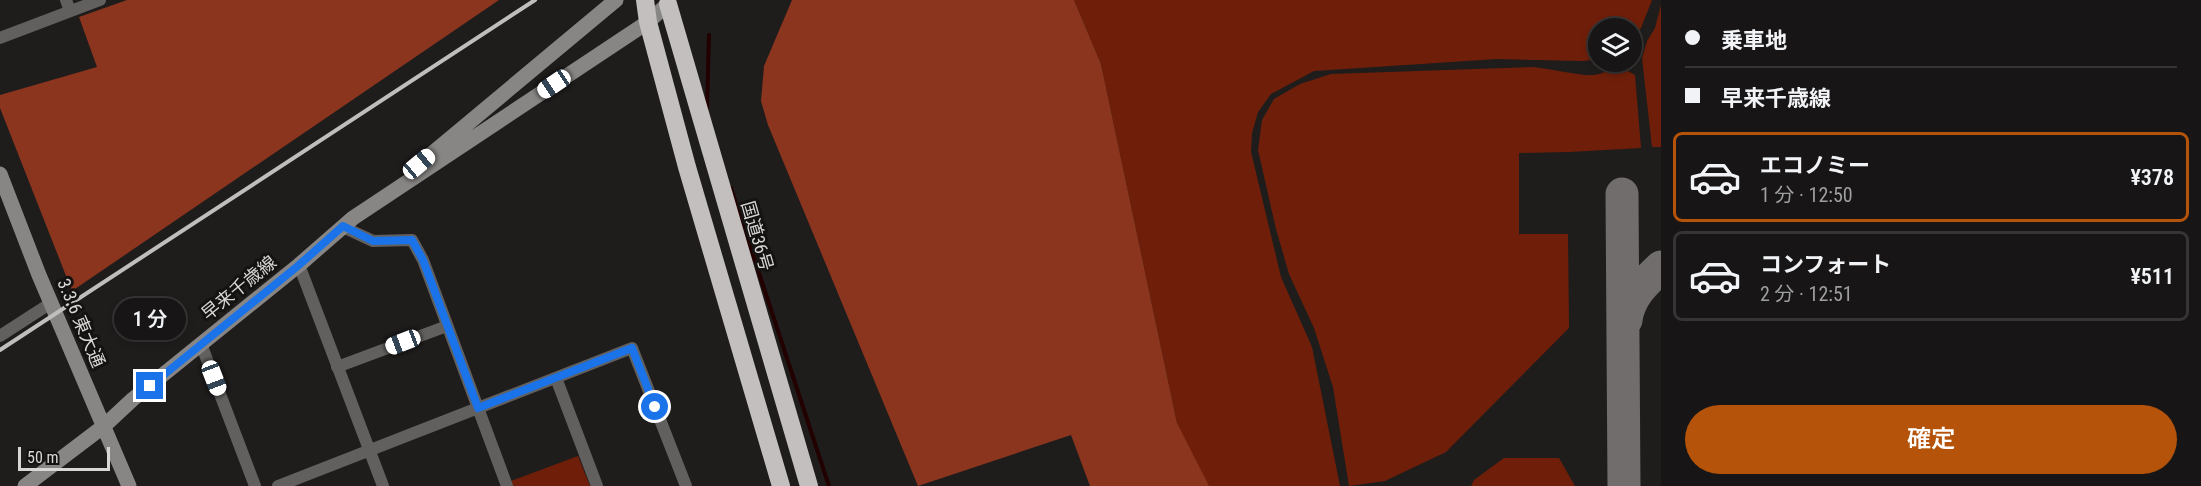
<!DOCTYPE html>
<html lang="ja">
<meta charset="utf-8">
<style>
body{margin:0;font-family:"Roboto Condensed","Noto Sans JP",sans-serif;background:#201e1e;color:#f1f3f6;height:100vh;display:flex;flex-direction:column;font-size:22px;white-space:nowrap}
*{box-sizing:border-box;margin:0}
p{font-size:20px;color:#9e9fa0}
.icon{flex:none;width:33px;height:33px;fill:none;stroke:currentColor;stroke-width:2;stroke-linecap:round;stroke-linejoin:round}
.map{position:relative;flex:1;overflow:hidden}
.drawer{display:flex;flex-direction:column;background:#171515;width:540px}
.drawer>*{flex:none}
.guide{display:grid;align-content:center;height:132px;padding:0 24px;background:#171515}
.tools{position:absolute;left:1588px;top:18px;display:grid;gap:12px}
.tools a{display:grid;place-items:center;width:54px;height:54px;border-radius:50%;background:#171515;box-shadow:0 3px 9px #0003,0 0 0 2px #363434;font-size:30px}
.scale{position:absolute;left:18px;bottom:15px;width:92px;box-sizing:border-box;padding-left:6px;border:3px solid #d9d7d6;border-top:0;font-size:16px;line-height:21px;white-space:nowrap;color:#d9d7d6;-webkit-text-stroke:4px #151312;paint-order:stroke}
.end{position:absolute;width:27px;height:27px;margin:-14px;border:8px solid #1a73e8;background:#fff;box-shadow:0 0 0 3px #fff}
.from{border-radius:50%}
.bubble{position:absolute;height:42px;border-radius:21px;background:#171515;box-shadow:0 3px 9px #0003,0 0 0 2px #363434;font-size:20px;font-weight:600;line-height:42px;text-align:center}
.car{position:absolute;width:18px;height:36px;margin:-18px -9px;border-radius:8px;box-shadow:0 0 4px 2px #0007;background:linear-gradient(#fff 24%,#345 0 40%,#fff 0 76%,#345 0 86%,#fff 0)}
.guide b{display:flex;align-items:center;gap:21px;height:57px;font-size:22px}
.guide b+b{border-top:2px solid #363434}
.guide i{width:15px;height:15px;background:#f1f3f6}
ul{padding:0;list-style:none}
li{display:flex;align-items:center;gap:18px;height:90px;margin:0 12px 9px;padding:0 12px;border:3px solid #363434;border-radius:9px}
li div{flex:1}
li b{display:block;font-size:22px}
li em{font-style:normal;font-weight:600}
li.on{border-color:#b45309}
li>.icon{width:54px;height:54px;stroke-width:1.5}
.primary-button{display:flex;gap:12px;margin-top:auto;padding:12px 24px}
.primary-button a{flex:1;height:69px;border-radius:36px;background:#b45309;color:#fff;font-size:24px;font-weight:600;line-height:69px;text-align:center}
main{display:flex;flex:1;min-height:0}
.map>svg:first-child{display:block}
.green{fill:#6f1f09}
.forest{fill:#8c351e}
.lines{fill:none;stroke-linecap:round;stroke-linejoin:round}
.stream{stroke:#200;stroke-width:4}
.taxiway{stroke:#706d6c;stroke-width:33}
.street{stroke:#61605f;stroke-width:12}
.secondary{stroke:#888685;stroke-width:15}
.highway{stroke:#c2bfbe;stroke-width:18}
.rail{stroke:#c0bebd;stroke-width:4}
.route{stroke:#1a73e8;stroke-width:8}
.labels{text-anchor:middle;stroke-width:6;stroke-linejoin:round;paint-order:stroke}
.street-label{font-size:18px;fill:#d9d7d6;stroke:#151312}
</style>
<main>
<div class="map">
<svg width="1661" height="486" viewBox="0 0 1661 486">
<rect width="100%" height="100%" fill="#1f1c1c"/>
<path class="green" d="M1074,0H1652L1641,28L1632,40V28H1599V59L1583,61L1497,59L1314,71L1271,94L1258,112L1252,133L1251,152L1281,277L1312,347L1340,486H1207L1177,423L1101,64Z
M1661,5V147H1652L1642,58L1647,41L1655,28Z
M1533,67C1550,69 1568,73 1585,75C1609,77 1611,60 1635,75L1641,148L1569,152L1519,153V234H1568L1569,328L1446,452L1385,481L1349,486L1333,387L1314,328L1289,274L1276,229L1258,150L1262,120L1274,99L1300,84L1331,74Z
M578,456L590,486H513L511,481Z
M1504,458H1559L1575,486H1471L1474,480Z"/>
<path class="forest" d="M127,0H499L72,291L0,108V95L97,67L79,17Z
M792,0H1074L1101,64L1177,423L1209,486H1090L1071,435L918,486L768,125L761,101L764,66Z"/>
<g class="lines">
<path class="stream" d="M707,109L709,35
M731,188L829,486"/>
<path class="taxiway" d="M1622,194L1624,486
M1626,320C1629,297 1644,283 1661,267"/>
<path class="street" d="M66,0L70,11
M0,38L100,0
M343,227L373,241L412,240L423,260L507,486
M299,265L383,486
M0,336L51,303
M201,344L255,486
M337,367L447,326
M556,378L597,486
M278,486L632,348L686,486"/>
<path class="secondary" d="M423,161L616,0
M0,174L39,275L129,486
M25,486L104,426L133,399L299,265L353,218L648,22L668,4"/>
<path class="highway" d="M645,0L648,22L687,167L781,486
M668,4L809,486"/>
<path class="rail" d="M0,350L535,0"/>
</g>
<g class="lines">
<path class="route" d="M150,386L299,265L343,226L373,241L412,240L423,260L478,408L632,348L655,407"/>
</g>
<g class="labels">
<g class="street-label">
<text transform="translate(757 236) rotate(74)" y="6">国道36号</text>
<text transform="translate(239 288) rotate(-39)" y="6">早来千歳線</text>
<text transform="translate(81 323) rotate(67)" y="6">3.3.6 東大通</text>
</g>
</g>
</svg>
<div class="tools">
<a><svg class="icon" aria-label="layers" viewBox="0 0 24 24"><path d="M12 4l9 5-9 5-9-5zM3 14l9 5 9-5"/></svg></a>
</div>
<div class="scale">50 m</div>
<i class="end from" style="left:655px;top:407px"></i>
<i class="end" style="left:150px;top:386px"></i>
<div class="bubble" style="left:114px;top:298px;width:72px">1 分</div>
<i class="car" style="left:554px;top:84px;rotate:236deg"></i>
<i class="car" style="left:419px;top:164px;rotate:50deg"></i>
<i class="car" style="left:403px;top:342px;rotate:249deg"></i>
<i class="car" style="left:214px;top:378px;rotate:159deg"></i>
</div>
<section class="drawer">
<div class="guide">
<b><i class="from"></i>乗車地</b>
<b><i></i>早来千歳線</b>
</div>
<ul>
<li class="on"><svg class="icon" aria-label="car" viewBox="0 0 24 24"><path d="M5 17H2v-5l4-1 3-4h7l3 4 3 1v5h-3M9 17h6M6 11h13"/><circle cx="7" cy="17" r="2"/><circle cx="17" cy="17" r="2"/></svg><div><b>エコノミー</b><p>1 分 · 12:50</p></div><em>¥378</em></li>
<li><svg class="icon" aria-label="car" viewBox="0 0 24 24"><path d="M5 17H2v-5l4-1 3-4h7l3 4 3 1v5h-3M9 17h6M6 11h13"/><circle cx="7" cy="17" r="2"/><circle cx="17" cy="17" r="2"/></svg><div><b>コンフォート</b><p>2 分 · 12:51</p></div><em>¥511</em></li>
</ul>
<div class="primary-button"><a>確定</a></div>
</section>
</main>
